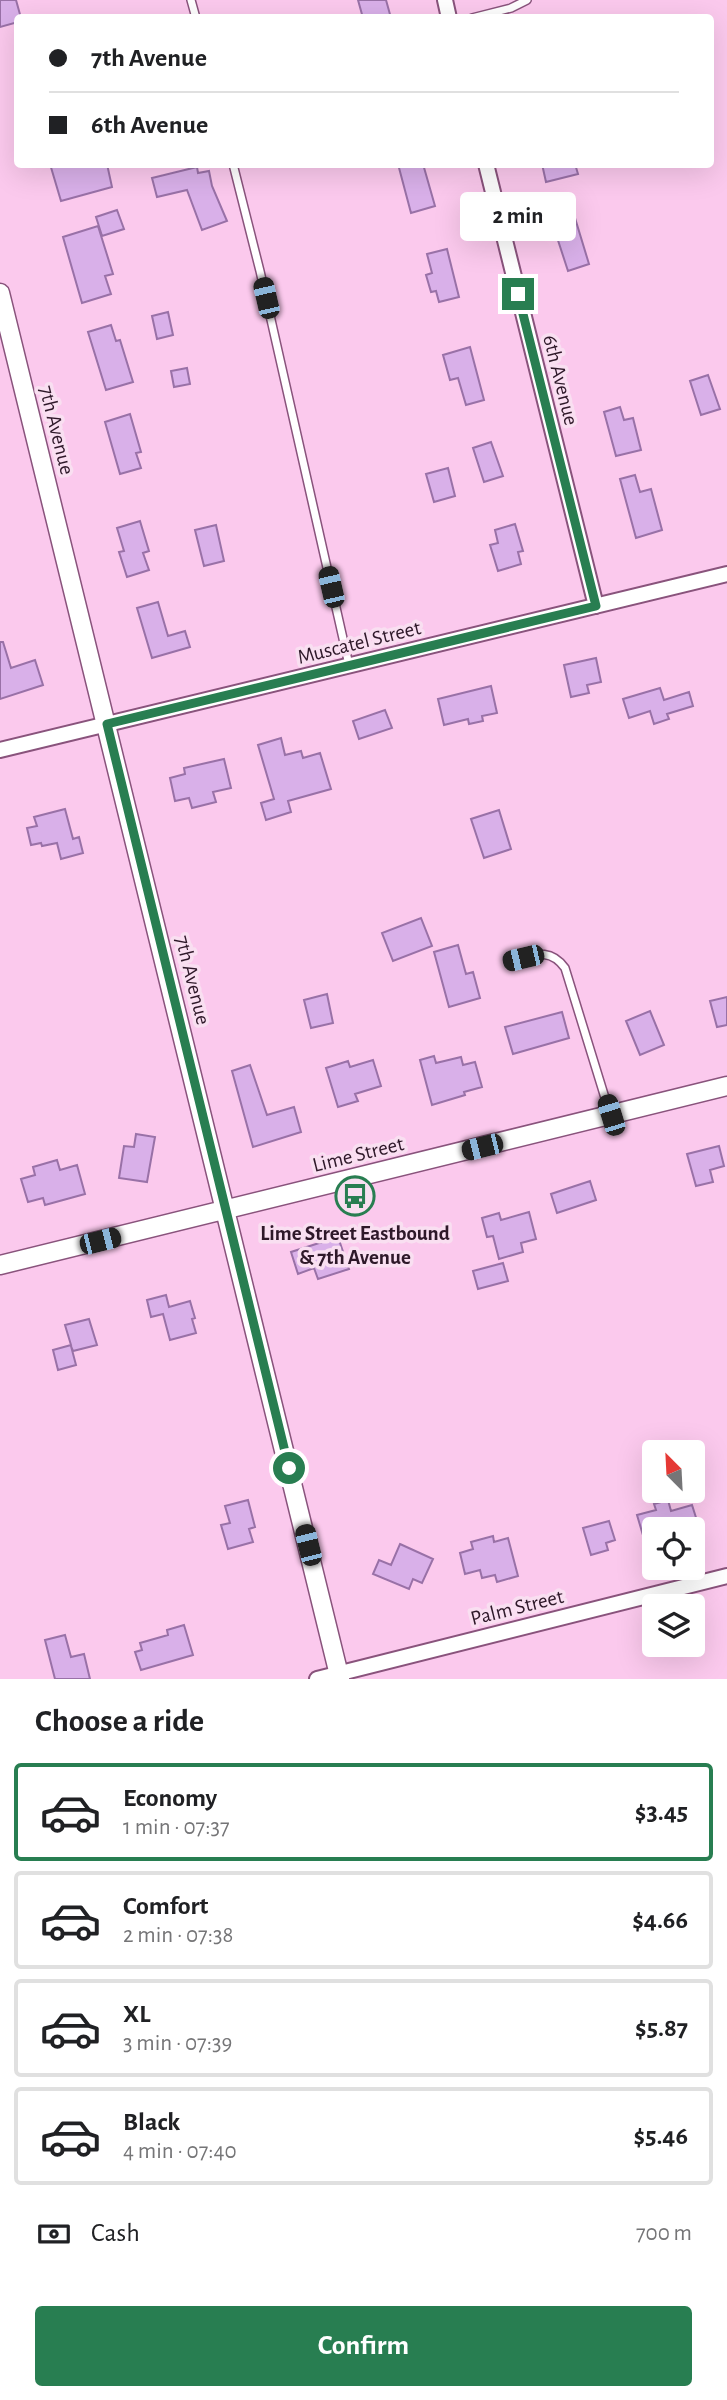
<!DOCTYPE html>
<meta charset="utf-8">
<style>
body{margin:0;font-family:"Alegreya Sans",sans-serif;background:#f6f6f6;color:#202124;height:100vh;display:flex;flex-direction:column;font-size:26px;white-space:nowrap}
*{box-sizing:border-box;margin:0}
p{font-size:23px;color:#757577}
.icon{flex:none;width:38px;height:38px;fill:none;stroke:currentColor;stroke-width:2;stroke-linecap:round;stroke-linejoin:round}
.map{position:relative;height:1679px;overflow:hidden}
.panel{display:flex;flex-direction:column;background:#fff;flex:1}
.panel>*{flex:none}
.guide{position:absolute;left:14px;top:14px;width:700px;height:154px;border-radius:7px;box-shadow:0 7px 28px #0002;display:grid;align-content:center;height:154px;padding:0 35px;background:#fff}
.needle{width:46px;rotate:336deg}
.fabs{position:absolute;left:642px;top:1440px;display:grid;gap:14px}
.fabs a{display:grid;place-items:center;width:63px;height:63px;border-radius:7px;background:#fff;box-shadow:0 7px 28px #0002;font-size:35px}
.end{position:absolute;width:32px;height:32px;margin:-16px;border:9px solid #287e51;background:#fff;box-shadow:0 0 0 4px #fff}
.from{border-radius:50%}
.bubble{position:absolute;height:49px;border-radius:7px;background:#fff;box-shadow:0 7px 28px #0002;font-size:23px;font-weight:700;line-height:49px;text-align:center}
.car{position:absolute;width:21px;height:42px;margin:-21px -10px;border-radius:9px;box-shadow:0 0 5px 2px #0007;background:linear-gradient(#222 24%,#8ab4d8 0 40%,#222 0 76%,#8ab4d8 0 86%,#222 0)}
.guide b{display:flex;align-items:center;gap:24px;height:66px;font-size:26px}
.guide b+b{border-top:2px solid #e0e0e0}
.guide i{width:18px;height:18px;background:#202124}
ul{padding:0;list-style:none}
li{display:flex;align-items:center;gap:21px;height:98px;margin:0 14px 10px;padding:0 21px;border:4px solid #e0e0e0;border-radius:7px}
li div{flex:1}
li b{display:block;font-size:26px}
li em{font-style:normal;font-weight:700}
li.selected{border-color:#287e51}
li>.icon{width:63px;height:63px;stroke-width:1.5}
h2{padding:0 35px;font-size:32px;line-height:84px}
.pay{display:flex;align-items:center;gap:18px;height:77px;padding:0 35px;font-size:26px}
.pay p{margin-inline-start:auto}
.action{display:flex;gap:14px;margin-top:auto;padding:14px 35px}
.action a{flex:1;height:80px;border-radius:7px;background:#287e51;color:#fff;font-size:28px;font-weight:700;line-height:80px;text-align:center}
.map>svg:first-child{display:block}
.building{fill:#d9b0e9;stroke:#9971a7;stroke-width:2}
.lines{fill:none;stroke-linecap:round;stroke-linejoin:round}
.service-casing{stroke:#89537c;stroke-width:10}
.minor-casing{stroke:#89537c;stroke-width:18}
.tertiary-casing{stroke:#89537c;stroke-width:21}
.service{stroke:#fff;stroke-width:7}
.minor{stroke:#fff;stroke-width:14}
.tertiary{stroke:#fff;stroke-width:18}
.route{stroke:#287e51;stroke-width:9}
.labels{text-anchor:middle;stroke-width:7;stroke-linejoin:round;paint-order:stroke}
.street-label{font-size:21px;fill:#2e1829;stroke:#f9dff1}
.poi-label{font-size:21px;font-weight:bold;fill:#2e1829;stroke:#f9dff1}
</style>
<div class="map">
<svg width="727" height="1679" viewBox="0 0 727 1679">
<rect width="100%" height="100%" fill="#fbc9ed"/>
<path class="building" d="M0,0H16L21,18H18V22L0,27Z
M358,0H386L391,18H363Z
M50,164H107L112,187L61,201Z
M398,164H423L435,206L411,213Z
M542,164H575L578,174L546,182Z
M197,167L198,173L209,171L212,186L227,221L202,230L187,190L157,197L152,178Z
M117,210L124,229L102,236L96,217Z
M575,218L589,264L568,271L553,225Z
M98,226L113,274L105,276L111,294L82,303L63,237Z
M447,249L459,297L439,302L436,291L431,292L426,275L432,273L427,254Z
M168,312L173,335L157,339L152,316Z
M111,325L116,341L120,340L133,382L106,390L88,332Z
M470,347L484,400L466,405L458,378L450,380L443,355Z
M187,368L190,384L174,387L171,371Z
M708,375L720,409L701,415L690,381Z
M620,407L624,420L633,418L641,450L616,456L604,412Z
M130,414L141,452L136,453L141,468L120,474L105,422Z
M491,442L503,476L484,482L473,448Z
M448,468L455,496L434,502L426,474Z
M635,475L640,492L651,489L662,530L636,538L620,479Z
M140,521L149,551L143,553L149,570L127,577L119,552L124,551L117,528Z
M515,524L523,551L518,552L521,564L498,571L490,545L498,543L495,530Z
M216,525L224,561L204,566L195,530Z
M158,602L168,636L185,631L190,647L152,658L137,608Z
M0,642H3L11,668L35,660L43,685L0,699Z
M596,658L601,682L587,685L589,693L571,697L564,665Z
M491,686L497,713L482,716L483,721L469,724L468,719L444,725L438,699Z
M660,688L664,700L689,692L693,706L667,714L669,719L654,724L650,711L629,718L623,699Z
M385,710L392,728L359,739L353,721Z
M281,738L285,755L301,751L303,758L320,753L331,789L288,801L291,812L266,820L261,803L274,799L258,745Z
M224,759L231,788L213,792L216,802L192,808L189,798L175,801L170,778L185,774L184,768Z
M65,809L73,839L79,837L83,853L61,859L57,843L42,846L41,843L31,845L27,828L37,826L34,817Z
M499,810L511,849L484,858L471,819Z
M421,918L432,946L393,961L382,933Z
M458,945L466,974L473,972L480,998L449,1007L434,952Z
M327,994L333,1023L311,1028L304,1000Z
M727,997V1025L717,1027L710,1001Z
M650,1011L664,1045L640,1055L626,1021Z
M562,1012L569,1038L513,1054L505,1027Z
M434,1056L436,1063L461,1057L463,1065L475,1062L482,1087L464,1092L465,1095L432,1105L420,1060Z
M373,1060L381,1086L355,1094L358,1101L338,1107L326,1068L348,1061L350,1067Z
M250,1065L267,1115L294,1107L301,1132L253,1147L232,1071Z
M136,1134L155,1137L147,1182L119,1178L124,1146L134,1147Z
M719,1146L724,1166L710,1170L713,1182L696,1186L687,1154Z
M57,1160L60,1170L77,1165L85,1194L45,1205L43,1198L28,1202L21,1179L35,1175L33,1167Z
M590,1181L596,1200L557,1213L551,1194Z
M529,1212L536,1239L521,1243L523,1252L499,1259L493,1236L487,1237L482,1218L499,1213L501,1220Z
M338,1237L349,1269L318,1279L314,1268L298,1274L291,1252Z
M503,1263L508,1281L478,1289L473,1271Z
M166,1295L169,1307L190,1301L195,1318L192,1319L196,1333L170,1340L163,1314L151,1317L147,1300Z
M89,1319L97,1345L73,1351L71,1346L76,1365L58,1370L53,1350L71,1345L65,1325Z
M248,1500L255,1527L249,1529L253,1542L228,1549L221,1525L230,1523L225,1506Z
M668,1500L671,1511L692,1505L699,1527L688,1530H654V1539L645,1542L637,1515L656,1510L654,1504Z
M609,1521L615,1540L606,1543L608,1550L591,1555L583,1528Z
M493,1536L494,1542L508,1538L518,1576L497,1582L495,1575L482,1578L480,1570L465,1574L460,1553L473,1549L471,1542Z
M400,1544L433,1559L422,1583L413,1579L409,1589L373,1574L379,1560L391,1565Z
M184,1625L193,1655L141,1670L135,1652L142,1650L140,1643L168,1635L167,1630Z
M65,1635L71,1657L84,1654L90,1679H55L45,1640Z"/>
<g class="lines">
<g class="service-casing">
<path id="service" d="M191,0L196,18
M472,18L511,8L527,0
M233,164L260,271L349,665
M508,961C532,956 549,946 565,968L610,1114"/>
</g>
<g class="minor-casing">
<path id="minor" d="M445,0L449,18
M486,164L596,606
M0,750L727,574
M317,1679L727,1576"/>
</g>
<g class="tertiary-casing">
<path id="tertiary" d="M0,293L340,1679
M0,1265L727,1086"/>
</g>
<use href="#service" class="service"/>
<use href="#minor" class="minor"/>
<use href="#tertiary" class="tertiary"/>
</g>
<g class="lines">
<path class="route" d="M289,1468L107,724L596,606L518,294"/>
</g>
<defs>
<g id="bus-ring" transform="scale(2.0125)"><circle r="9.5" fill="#f9dff1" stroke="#287e51" stroke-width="1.5"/><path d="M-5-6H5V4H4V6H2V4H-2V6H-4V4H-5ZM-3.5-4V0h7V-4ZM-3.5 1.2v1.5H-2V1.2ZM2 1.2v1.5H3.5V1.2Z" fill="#287e51"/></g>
</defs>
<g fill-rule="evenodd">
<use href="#bus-ring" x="355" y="1196"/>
</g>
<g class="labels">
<g class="street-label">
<text transform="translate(561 380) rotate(76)" y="7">6th Avenue</text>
<text transform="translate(57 430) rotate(76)" y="7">7th Avenue</text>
<text transform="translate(359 642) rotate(-14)" y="7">Muscatel Street</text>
<text transform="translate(193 980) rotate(76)" y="7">7th Avenue</text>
<text transform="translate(358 1154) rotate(-14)" y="7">Lime Street</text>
<text transform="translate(517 1607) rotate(-14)" y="7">Palm Street</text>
</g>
<g class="poi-label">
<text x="355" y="1240">Lime Street Eastbound<tspan x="355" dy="24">&amp; 7th Avenue</tspan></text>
</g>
</g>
</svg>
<div class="fabs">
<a><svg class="needle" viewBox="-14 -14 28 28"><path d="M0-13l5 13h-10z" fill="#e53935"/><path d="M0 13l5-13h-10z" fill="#757577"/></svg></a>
<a><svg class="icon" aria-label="locate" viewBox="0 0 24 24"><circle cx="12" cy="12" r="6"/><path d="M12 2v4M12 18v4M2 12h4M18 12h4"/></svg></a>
<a><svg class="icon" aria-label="layers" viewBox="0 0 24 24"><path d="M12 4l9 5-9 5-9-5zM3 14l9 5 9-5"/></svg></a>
</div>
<i class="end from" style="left:289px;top:1468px"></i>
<i class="end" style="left:518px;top:294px"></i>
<div class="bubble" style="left:460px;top:192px;width:116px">2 min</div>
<i class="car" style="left:266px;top:298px;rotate:347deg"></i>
<i class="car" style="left:331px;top:587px;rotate:347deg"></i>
<i class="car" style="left:523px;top:958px;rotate:257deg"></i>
<i class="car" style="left:611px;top:1115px;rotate:343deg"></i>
<i class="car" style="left:482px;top:1147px;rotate:256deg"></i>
<i class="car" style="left:100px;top:1241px;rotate:76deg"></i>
<i class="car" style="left:308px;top:1545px;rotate:346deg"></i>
<div class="guide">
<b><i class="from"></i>7th Avenue</b>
<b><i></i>6th Avenue</b>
</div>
</div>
<section class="panel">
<h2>Choose a ride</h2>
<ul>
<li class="selected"><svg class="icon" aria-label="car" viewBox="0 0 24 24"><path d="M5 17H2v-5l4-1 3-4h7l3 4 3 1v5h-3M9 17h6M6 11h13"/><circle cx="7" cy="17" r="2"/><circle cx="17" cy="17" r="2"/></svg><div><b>Economy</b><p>1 min · 07:37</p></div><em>$3.45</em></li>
<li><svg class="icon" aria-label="car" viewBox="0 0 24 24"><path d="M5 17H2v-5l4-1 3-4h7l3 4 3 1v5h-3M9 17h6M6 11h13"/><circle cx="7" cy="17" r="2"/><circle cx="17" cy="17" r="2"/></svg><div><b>Comfort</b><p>2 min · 07:38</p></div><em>$4.66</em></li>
<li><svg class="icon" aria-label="car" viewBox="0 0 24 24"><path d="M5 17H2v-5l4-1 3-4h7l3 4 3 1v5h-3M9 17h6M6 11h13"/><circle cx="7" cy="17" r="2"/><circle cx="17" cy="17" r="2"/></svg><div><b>XL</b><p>3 min · 07:39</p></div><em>$5.87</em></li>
<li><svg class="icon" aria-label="car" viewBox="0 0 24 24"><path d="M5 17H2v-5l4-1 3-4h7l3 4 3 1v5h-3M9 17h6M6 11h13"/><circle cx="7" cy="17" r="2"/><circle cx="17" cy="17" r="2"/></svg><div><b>Black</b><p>4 min · 07:40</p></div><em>$5.46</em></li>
</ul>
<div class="pay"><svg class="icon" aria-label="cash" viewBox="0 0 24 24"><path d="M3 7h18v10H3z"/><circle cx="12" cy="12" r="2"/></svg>Cash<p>700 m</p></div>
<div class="action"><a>Confirm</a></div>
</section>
